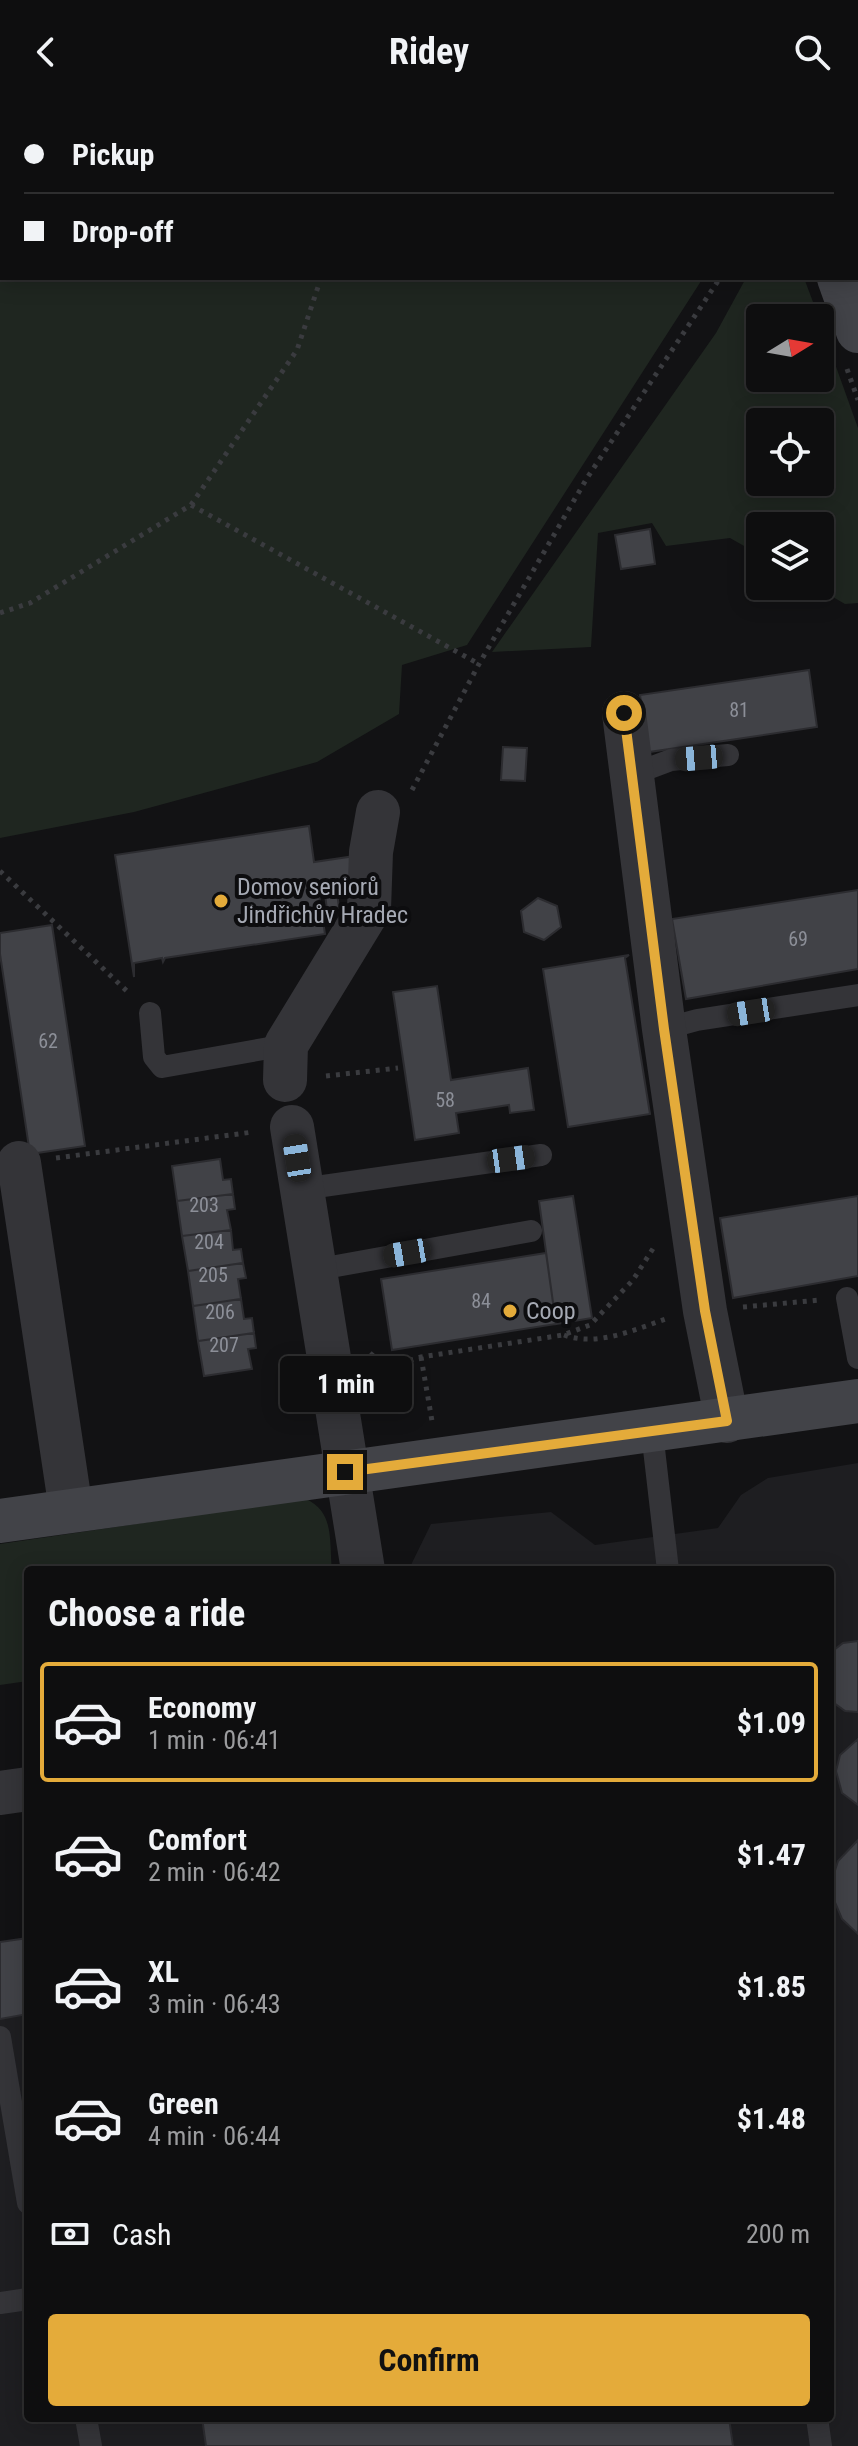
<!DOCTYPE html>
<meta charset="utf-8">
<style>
body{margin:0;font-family:"Roboto Condensed",sans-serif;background:#1c1c1d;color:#f1f3f6;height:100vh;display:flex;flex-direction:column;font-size:30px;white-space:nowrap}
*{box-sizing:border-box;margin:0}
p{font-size:26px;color:#9b9c9e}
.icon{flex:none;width:44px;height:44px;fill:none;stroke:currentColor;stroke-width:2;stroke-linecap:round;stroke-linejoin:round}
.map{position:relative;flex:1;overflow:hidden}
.details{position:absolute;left:24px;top:1462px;width:810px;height:856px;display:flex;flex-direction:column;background:#0e0e0f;border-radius:8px;box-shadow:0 4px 20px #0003,0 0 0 2px #2e2e2f}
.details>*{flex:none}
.hud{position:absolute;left:0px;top:0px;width:858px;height:176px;box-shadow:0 4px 20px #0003,0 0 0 2px #2e2e2f;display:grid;align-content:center;height:176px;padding:0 24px;background:#0e0e0f}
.needle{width:52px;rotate:79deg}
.controls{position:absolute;left:746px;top:200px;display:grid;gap:16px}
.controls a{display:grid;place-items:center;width:88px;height:88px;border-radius:8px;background:#0e0e0f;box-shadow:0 4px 20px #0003,0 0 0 2px #2e2e2f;font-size:40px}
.end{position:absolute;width:36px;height:36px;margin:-18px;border:10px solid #e4ab3a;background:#111;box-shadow:0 0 0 4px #111}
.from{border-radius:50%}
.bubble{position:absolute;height:56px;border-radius:8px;background:#0e0e0f;box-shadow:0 4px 20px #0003,0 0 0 2px #2e2e2f;font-size:26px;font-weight:700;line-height:56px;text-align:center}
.car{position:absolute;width:24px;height:48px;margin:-24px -12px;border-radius:10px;box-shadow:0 0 6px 2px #0007;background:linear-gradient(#222 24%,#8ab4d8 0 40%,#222 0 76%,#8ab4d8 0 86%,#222 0)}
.hud b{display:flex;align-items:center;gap:28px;height:76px;font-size:30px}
.hud b+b{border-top:2px solid #2e2e2f}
.hud i{width:20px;height:20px;background:#f1f3f6}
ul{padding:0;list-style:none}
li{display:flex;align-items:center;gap:24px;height:120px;margin:0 16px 12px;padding:0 8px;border:4px solid transparent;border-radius:8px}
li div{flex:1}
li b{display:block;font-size:30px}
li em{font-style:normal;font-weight:700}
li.on{border-color:#e4ab3a}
li>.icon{width:72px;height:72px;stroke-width:1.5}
h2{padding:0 24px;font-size:36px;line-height:96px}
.pay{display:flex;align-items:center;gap:20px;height:88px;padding:0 24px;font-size:30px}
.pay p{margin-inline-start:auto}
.cta{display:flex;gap:16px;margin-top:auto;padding:16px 24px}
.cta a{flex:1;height:92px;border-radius:8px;background:#e4ab3a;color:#111;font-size:32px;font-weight:700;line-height:92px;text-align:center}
header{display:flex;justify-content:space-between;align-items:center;height:104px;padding:0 24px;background:#0e0e0f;font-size:36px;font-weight:700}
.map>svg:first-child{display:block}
.built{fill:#1e1e21}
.green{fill:#1f2620;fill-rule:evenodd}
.building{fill:#414247;stroke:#2c2c30;stroke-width:2}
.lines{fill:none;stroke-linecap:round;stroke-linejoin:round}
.path{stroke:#3a3b3f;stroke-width:5;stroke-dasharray:4 6;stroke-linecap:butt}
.lane{stroke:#343438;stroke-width:22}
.street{stroke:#343438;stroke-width:44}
.secondary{stroke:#424348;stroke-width:44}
.route{stroke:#e4ab3a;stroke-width:10}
.poi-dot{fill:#e4ab3a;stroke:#0d0d0f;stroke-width:3}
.labels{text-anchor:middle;stroke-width:8;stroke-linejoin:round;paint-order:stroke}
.number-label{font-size:20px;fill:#8c8f98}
.poi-label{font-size:24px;fill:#a5a9b3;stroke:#0d0d0f;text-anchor:start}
</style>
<header><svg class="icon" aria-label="back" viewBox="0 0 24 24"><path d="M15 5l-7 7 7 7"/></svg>Ridey<svg class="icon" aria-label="search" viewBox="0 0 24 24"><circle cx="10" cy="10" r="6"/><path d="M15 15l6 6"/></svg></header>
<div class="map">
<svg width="858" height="2342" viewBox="0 0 858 2342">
<rect width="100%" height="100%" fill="#121214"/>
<path class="built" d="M858,1359V2342H0V1838L28,1834V2314H830V1466H411L410,1463L431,1420L551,1408L595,1441L718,1424L741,1391L768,1374Z"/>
<path class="green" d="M0,0L729,2H2V174H703L467,541L402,561L399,610L317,658L134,708L0,734Z
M746,174H804L819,214H760V274H820V218L858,324V499L845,500L814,482H820V422H760V451L730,434L666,442L652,419L598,429L591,543L492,548L716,229ZM820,318V378H760V318Z
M306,1395C335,1408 329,1438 332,1466H28V1577L0,1581V1440Z"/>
<path class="building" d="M650,425L655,460L621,465L615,431Z
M809,566L817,623L649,648L640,591Z
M503,643L527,644L525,677L501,676Z
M309,722L314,758L355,752L360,785L337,788L339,804L327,806L325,790L319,791L325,830L165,854L163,858L162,854L134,859V873L115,751Z
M858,786V865L686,895L672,815Z
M538,794L557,802L561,823L544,836L524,828L521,807Z
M52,821L85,1042L30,1050L0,850V829Z
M629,851L625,854L650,1010L568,1023L543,865Z
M437,882L451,976L528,964L534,1006L510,1009L509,1001L456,1009L459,1029L415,1036L393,888Z
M220,1055L223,1076L231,1075L233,1090L177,1097L172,1062Z
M233,1090L235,1105L227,1106L231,1126L182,1132L177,1097Z
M573,1092L592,1214L556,1220L539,1097Z
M858,1092V1172L733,1194L720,1114Z
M231,1126L233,1146L241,1145L243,1159L188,1167L182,1132Z
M546,1149L556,1220L392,1246L381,1175Z
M243,1159L246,1174L238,1175L241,1195L193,1202L188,1167Z
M241,1195L244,1215L252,1214L254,1229L198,1237L193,1202Z
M254,1229L256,1244L248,1245L252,1265L204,1272L198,1237Z
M858,1537V1608H857L845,1607L830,1596V1549L843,1539Z
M858,1635V1701L842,1689L836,1667L840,1651Z
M858,1736V1830L842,1815L834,1796L832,1776L838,1757Z
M28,1834V1910L0,1915V1838Z
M202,2314H729L733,2342H206Z"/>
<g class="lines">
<path class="path" d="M382,2L383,0
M856,75H858
M847,265L858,296
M191,401L479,560
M0,509L30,499L191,401L297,246L321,174
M412,686L479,560L587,374L720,174
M0,767L130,890
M326,972L398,964
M56,1054L253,1028
M743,1203L820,1196
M564,1231C597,1243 633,1226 666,1215
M370,1249L387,1264
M421,1253L432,1317
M371,1268L421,1253L563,1231L590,1221L633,1176L654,1143"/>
<path class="lane" d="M631,671L671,656L728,651
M150,909L154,953L162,963L286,941
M664,925L697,916L858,891
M302,1085L541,1051
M314,1166L531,1127
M847,1194L858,1254
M652,1328L668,1466
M0,1933L28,2099
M0,2199L28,2195
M86,2314L91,2342
M817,2314L821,2342"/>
<path class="street" d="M624,609L664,925L705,1207L727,1317
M285,976L286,941L369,805L371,748L378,708
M292,1023L363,1466
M19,1059L71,1406
M0,1689L28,1685"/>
<path class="secondary" d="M770,0L771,2
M839,174L858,227
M0,1417L858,1297"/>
</g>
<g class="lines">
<path class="route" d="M345,1368L727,1317L705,1207L664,925L624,609"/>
</g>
<g class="poi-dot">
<circle cx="221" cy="797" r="8"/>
<circle cx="510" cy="1207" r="8"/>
</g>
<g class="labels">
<g class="number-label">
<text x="739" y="613">81</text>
<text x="798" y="842">69</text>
<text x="48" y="944">62</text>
<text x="445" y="1003">58</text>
<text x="204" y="1108">203</text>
<text x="209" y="1145">204</text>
<text x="213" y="1178">205</text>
<text x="481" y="1204">84</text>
<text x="220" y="1215">206</text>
<text x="224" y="1248">207</text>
</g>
<g class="poi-label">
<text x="237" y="791">Domov seniorů<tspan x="237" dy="28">Jindřichův Hradec</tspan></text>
<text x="526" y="1215">Coop</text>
</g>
</g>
</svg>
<div class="controls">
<a><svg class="needle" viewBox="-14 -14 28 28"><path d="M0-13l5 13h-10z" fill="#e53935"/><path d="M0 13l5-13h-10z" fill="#9b9c9e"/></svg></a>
<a><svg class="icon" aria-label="locate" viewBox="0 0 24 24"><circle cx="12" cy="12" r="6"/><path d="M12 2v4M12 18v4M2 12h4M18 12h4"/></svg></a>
<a><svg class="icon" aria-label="layers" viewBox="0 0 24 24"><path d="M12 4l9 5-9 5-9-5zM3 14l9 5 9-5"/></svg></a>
</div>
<i class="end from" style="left:624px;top:609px"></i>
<i class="end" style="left:345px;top:1368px"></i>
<div class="bubble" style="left:280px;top:1252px;width:132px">1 min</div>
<i class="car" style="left:699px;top:654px;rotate:265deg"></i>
<i class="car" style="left:751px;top:908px;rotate:261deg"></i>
<i class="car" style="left:297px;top:1054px;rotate:351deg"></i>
<i class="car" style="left:511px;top:1055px;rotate:82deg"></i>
<i class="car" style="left:407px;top:1149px;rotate:260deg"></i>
<div class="hud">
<b><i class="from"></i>Pickup</b>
<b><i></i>Drop-off</b>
</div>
<section class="details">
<h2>Choose a ride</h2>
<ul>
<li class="on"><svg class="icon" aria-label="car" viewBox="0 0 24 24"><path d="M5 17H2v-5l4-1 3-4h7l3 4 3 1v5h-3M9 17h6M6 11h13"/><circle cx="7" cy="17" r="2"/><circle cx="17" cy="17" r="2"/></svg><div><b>Economy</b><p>1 min · 06:41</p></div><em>$1.09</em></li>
<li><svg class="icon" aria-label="car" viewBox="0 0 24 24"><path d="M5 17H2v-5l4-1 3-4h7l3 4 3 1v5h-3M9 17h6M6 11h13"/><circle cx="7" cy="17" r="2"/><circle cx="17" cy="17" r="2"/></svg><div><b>Comfort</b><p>2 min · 06:42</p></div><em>$1.47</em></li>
<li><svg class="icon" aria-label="car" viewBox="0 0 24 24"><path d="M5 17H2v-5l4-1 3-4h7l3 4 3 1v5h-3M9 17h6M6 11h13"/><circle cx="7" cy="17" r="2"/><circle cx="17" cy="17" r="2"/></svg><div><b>XL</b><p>3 min · 06:43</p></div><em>$1.85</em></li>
<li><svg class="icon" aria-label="car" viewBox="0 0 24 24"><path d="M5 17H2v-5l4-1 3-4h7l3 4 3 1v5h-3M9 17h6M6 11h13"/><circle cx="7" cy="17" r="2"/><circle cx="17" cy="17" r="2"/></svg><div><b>Green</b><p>4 min · 06:44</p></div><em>$1.48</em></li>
</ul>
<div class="pay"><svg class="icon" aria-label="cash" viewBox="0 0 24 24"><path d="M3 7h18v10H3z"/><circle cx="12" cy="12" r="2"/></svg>Cash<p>200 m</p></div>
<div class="cta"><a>Confirm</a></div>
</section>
</div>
